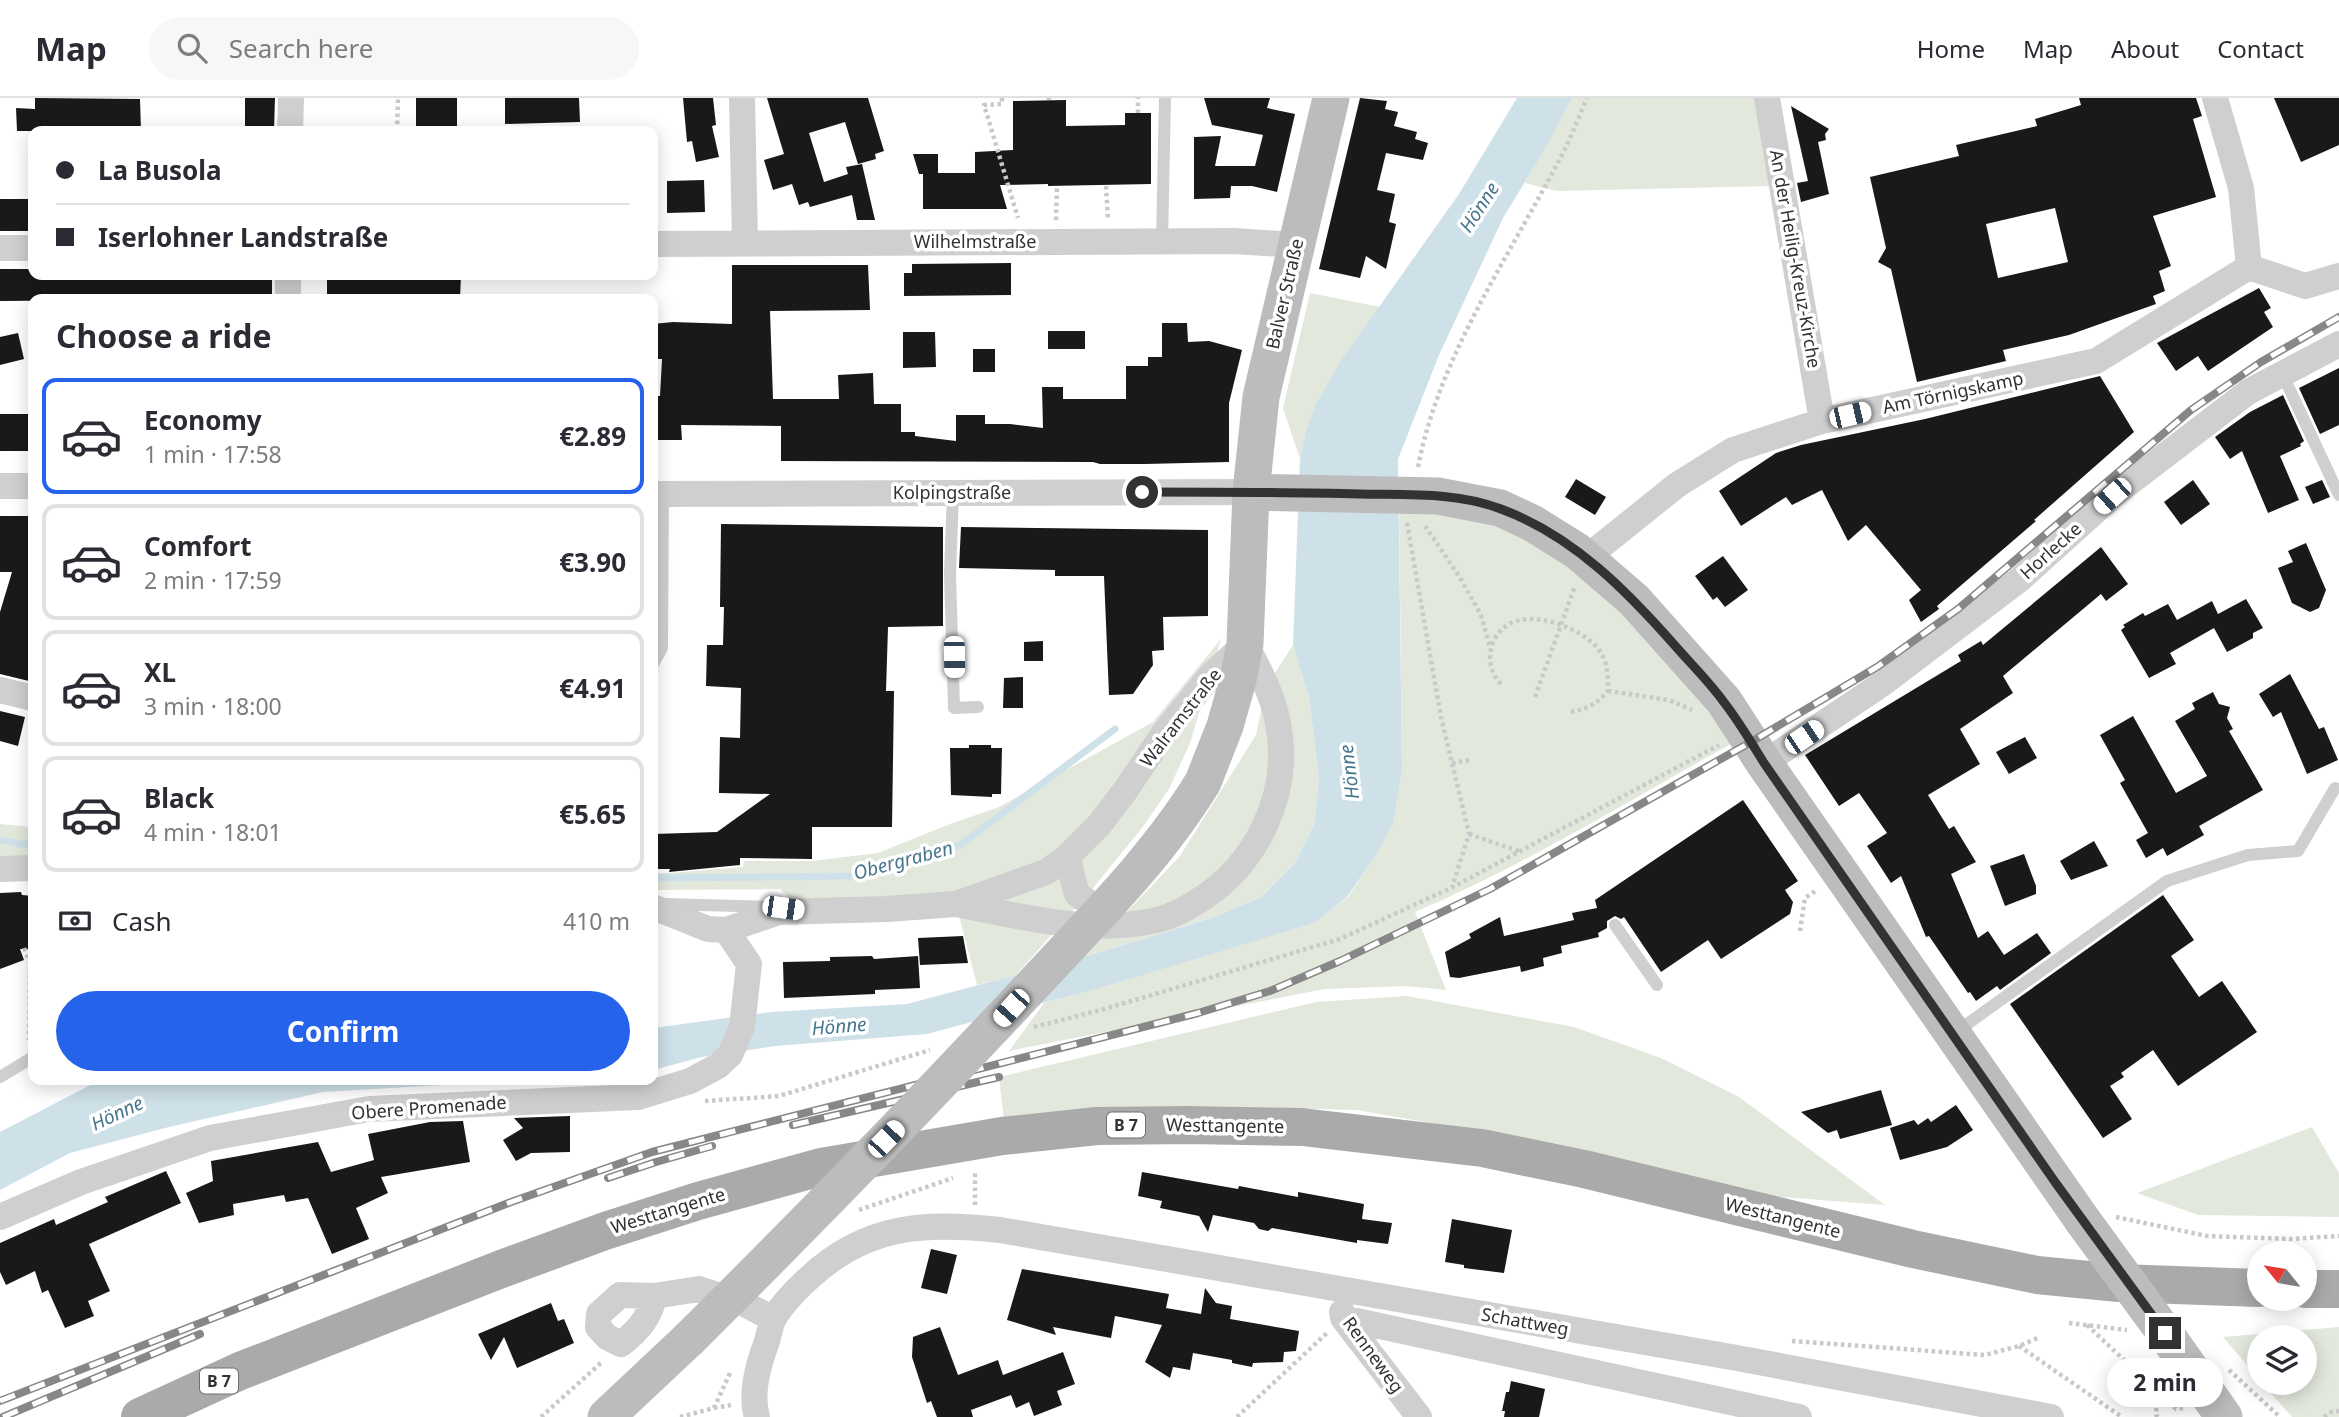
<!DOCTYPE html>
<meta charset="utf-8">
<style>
body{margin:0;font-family:"Noto Sans",sans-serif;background:#f7f7f7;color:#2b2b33;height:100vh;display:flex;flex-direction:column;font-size:26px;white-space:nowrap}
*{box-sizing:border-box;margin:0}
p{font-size:23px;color:#7c7c81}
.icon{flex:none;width:38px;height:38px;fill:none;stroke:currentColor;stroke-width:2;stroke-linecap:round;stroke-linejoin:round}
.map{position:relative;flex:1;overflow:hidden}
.panel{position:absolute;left:28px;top:196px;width:630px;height:791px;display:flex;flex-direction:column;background:#fff;border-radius:14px;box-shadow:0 4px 18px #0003}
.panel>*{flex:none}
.guide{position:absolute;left:28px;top:28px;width:630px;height:154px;border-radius:14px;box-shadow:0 4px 18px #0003;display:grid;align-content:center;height:154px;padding:0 28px;background:#fff}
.needle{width:46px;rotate:300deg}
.fabs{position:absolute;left:2247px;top:1143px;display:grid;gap:14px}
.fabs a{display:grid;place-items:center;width:70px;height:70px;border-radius:50%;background:#fff;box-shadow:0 4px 18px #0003;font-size:35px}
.end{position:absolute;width:32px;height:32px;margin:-16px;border:9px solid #323232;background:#fff;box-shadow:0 0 0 4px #fff}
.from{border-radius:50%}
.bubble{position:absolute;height:49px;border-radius:24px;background:#fff;box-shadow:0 4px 18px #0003;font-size:23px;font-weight:700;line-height:49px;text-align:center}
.car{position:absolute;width:21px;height:42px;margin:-21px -10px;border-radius:9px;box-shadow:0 0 5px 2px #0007;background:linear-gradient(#fff 24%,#345 0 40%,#fff 0 76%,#345 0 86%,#fff 0)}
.guide b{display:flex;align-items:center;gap:24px;height:66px;font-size:26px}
.guide b+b{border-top:2px solid #e1e1e2}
.guide i{width:18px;height:18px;background:#2b2b33}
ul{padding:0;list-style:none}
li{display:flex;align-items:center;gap:21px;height:116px;margin:0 14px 10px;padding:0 14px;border:4px solid #e1e1e2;border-radius:14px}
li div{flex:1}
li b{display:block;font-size:26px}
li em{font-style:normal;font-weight:700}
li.active{border-color:#2563eb}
li>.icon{width:63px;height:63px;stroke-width:1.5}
h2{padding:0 28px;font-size:32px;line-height:84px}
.pay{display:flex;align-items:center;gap:18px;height:77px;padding:0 28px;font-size:26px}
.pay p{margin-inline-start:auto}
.action{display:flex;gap:14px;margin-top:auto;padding:14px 28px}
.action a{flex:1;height:80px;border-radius:42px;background:#2563eb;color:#fff;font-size:28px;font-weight:700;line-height:80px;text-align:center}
header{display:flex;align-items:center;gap:42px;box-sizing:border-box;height:98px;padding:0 35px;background:#fff;border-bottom:2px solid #e1e1e2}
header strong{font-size:33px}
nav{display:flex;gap:38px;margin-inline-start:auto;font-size:24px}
.search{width:490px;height:63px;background:#f7f7f7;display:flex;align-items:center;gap:18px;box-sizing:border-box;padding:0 24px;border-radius:38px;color:#7c7c81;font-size:26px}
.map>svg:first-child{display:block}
.green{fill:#e3e8dc}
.water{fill:#cee0e8}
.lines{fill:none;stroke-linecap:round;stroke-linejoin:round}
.stream{stroke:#cee0e8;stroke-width:7}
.building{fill:#191919;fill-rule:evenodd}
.path{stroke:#c9c9c9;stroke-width:4.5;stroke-dasharray:3.5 3.5;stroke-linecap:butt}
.lane{stroke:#cfcfcf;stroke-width:12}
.street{stroke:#cfcfcf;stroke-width:26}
.secondary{stroke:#bcbcbc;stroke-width:37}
.primary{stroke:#aaa;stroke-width:38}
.rail-casing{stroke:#878787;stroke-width:8}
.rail{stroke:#fff;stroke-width:5;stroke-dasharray:16;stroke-linecap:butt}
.secondary-bridge{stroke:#bcbcbc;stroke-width:37}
.route{stroke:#323232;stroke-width:9}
.labels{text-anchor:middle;stroke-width:7;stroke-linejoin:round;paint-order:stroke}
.shield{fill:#fff;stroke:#707070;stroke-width:2}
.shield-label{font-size:16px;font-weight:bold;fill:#323232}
.street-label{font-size:18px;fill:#323232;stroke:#fff}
.water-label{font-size:19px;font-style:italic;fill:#48768d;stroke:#fff}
</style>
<header>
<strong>Map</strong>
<div class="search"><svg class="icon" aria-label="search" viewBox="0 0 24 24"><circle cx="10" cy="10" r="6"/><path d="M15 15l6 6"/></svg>Search here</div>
<nav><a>Home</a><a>Map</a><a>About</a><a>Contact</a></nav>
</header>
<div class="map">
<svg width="2339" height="1319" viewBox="0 0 2339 1319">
<rect width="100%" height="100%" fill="#fff"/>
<path class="green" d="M1572,0H1756L1771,88L1556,93L1525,85Z
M1310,195L1380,209C1344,258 1312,300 1300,361L1283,310Z
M1399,405L1466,410L1568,456L1740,641C1633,700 1528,766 1415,814L1446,892L1406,888L1324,891L1009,953L1044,905L1313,825L1348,799L1375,759L1402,666Z
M1221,541L1190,645L1169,691L1142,730L1093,790L1016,877L977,887L956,806L803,813L780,791L656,792L653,794V775H670L743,769L744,763H812L878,755L950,726L999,709L1153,624Z
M1293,547L1309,600L1319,681L1314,727L1295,765L1261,799L1212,820L1084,859L1180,758L1256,637L1266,589Z
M0,726L33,729V770H0Z
M1407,898L1574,929L1661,960L1739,999L1885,1107L1757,1097L1487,1035L1357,1012L1200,1008L1004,1023L999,979L1316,904Z
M2312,1029L2339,1075V1119L2198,1117L2137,1095Z
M2339,1229V1319H2292L2262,1285L2305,1284V1239H2259V1281L2223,1239Z"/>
<path class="water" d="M1517,0H1572L1542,56L1503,120L1439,257L1398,361L1402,671L1393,725L1375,759L1347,799L1314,825L1106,888L927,936L775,948L702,959L653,972V930L771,914L907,906L1084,859L1212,820L1261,799L1295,765L1314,727L1319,681L1309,600L1293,547L1300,361L1306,333L1316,306L1340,264L1459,96Z
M100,982H525L323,994L169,1029L70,1055L0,1092V1034Z"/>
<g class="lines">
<path class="stream" d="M0,742L20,746H33
M653,780L854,778L960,747L1115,631"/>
</g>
<path class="building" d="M35,0L140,1L141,33H17L16,10L35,11Z
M245,0H275L274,33H245Z
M416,0H457V33H416Z
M505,0H579L580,24L505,26Z
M683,0H713L716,27L712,28L719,59L696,64L692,43L687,44Z
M767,0H868L884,53L875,56L876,61L858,66L845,24L809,35L824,84L848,76L846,69L862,66L875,122H857L852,97L810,109L808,104L799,107L792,86L773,92L764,62L784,56Z
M1204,0H1270L1267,10L1295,16L1277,94L1252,88H1231L1230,100L1194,101V39L1221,38L1215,68H1255L1263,37L1212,27Z
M1360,0L1387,3L1385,11L1398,14L1394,28L1417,34L1415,41L1428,45L1423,62L1386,55L1377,92L1395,96L1389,124L1396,126L1386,171L1366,158L1360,180L1319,171Z
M2079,0H2196L2202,18L2193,21L2216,99L2153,118L2171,168L2159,173L2165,193L2153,198L2156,206L2069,237L2003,252L2006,263L1917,284L1891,171L1878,164L1886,150L1870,79L1959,58L1956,47L2037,28L2035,21L2081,7ZM2055,110L2068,164L1998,180L1986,126Z
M2274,0H2339V47L2301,64Z
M1066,2V28L1125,27V15H1151V86L1048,88V86L1000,87L1007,111H923V76H919L913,56H938V75H975V54L1013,52V3Z
M1791,8L1829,31L1825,36L1826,42L1818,44L1829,96L1801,104L1797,85L1808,83Z
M704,82L705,114L667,115V83Z
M0,101H33V133H0Z
M1011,165V197L904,198V175H912V166Z
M732,167H868L870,212L770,213L773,301H839L838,277L873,275L874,306H901V334H915V338L956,343V317H985V326H1010L1043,330L1042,289H1063V301H1126V268H1148V259H1162V225H1187L1188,244L1209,243L1242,252L1229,305V364L1145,366H1100L1093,364L781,363V328L681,327L682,342H653V298H660L662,261H653V226L673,224L732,226Z
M0,171H33V177H272V201L0,203Z
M327,177H461L460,201H327Z
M2259,190L2271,210L2264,214L2273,229L2208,273L2198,258L2176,273L2157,245Z
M1048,233H1085V251H1048Z
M903,234H935L936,269L903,270Z
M18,235L24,261L0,267V239Z
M973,251H995V274H973Z
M2339,270V327L2320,336L2299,290Z
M2100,278L2134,334L2034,422L2036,423L1937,508L1939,511L1921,524L1909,502L1921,492L1866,427L1848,443L1822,392L1792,407L1786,399L1741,428L1719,393L1776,355L1801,347L1925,321Z
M2283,297L2304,343L2300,346L2301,348L2280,358L2299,402L2268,415L2242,353L2230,361L2215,339L2250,314Z
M0,316H33V353H0Z
M1576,381L1606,399L1595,417L1565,399Z
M2193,382L2210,406L2181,427L2164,404Z
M2322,382L2330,399L2313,406L2305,389Z
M0,418H33V584L0,576V514L12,474H0Z
M721,426L943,429V528L888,529L886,593H894L892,729H812V761L740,760V767L669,774L670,771H653V736L717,734L770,696L719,695L720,639L740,640L741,590L706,588L707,547H723L724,509H720Z
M961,429L1208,432V518L1163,519L1164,552L1152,553L1153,567L1133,596L1109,597L1104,478H1055V472L959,470Z
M2306,445L2326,492L2319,510L2310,514L2292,505L2278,470L2293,464L2288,453Z
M2101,449L2128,486L2106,503L2101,496L2003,578L2013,595L1960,631L1980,666L1928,697L1949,731L1954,728L1976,764L1951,776L1978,840L1988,833L2004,857L2037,835L2051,855L2000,892L1997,888L1976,903L1970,894L1968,895L1929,838L1926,839L1901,778L1891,785L1867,748L1887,735L1859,695L1839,708L1805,657L1961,563L1958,557L1981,543L1983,547Z
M1723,458L1748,492L1725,509L1717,499L1713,502L1695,478Z
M2246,501L2263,530L2253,535V540L2227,554L2214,530L2170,555L2176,566L2149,580L2121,532L2125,529L2123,527L2143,515L2145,518L2168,506L2177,522L2212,503L2218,516Z
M1043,543V563H1024V544Z
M2290,576L2319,631L2324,629L2338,662L2307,676L2281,614L2273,619L2259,596Z
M1023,579V610H1003L1004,580Z
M2213,594L2219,606L2230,609L2227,620L2233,631L2229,633L2263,692L2199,728L2204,737L2167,758L2163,750L2146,760L2136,742L2148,735L2120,685L2125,682L2100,637L2133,618L2176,695L2207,678L2175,623L2195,611L2192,605Z
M0,613L25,619L18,648L0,643Z
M2025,639L2037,660L2009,676L1996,654Z
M969,647H991V650H1002L1001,696H992V699L951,697L950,650H969Z
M1743,702L1798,783L1785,792L1793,804L1790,816L1721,861L1708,842L1661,874L1624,819L1621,821L1615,818L1607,823V830L1598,835L1599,839L1561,848L1562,855L1543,860L1544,868L1521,874L1520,868L1459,880L1450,879L1445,854L1471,840L1469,836L1500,819L1504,838L1574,822L1572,815L1597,810L1595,802Z
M2094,743L2108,768L2071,782L2060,763Z
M2024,756L2036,788V796L2005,808L1990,768Z
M21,794L22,797L33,798V851H20L24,862L0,871V795Z
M2163,797L2194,842L2171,858L2199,899L2222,883L2257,934L2178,988L2153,952L2121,975L2124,979L2110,988L2132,1021L2103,1040L2010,906Z
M963,838L968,865L920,867L918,840Z
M872,858L874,861L918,858L920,890L875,892V896L784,900L783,864L830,863V859Z
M1881,992L1892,1027L1840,1041L1837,1032L1828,1035L1801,1014Z
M1956,1007L1973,1032L1947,1049L1900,1062L1890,1030L1914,1022L1918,1027L1928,1020L1931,1024Z
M570,1018V1054L531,1055L516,1063L503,1042L523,1030L514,1020Z
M463,1023L470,1064L381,1079L388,1095L356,1110L369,1141L332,1156L308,1100L286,1104L284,1097L233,1106L234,1117L199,1125L186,1095L213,1083L211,1063L318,1044L331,1074L374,1062L368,1036L430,1024Z
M166,1073L181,1105L89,1146L110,1193L88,1203L94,1218L65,1230L48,1192L42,1195L35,1173L6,1187L0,1174V1145L54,1121L56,1127L108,1104L105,1099Z
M1142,1074L1238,1091L1239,1088L1298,1099V1094L1364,1106L1362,1121L1392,1125L1388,1146L1357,1142V1145L1272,1130L1268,1133L1259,1131L1254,1125L1213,1117L1208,1134L1199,1118L1160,1110L1162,1103L1138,1098Z
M1452,1121L1512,1132L1504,1175L1464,1170V1167L1445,1164Z
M931,1151L957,1157L947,1196L921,1190Z
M1022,1171L1169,1196L1166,1210L1201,1216L1205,1190L1216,1205L1232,1208L1230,1221L1299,1233L1296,1253L1284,1254L1283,1264L1253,1265L1252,1269L1232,1265V1262L1193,1255L1190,1272L1173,1269L1170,1280L1145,1264L1162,1227L1115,1218L1111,1240L1053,1229L1056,1237L1007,1222Z
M551,1205L558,1223L564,1221L574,1245L517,1270L504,1239L491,1262L478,1236Z
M940,1229L958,1277L998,1262L1003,1277L1063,1254L1075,1286L1057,1293L1062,1307L1034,1318L1029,1304L1016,1310L1011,1297L971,1312L973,1319H937L931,1303L927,1305L912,1259L913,1239Z
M1511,1283L1545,1291L1539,1319H1504L1505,1313H1502L1506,1294H1509Z"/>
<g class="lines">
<path class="path" d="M1002,0V6L984,7L1018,120
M1049,2V0
M1138,15V0
M397,33L398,0
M1106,88L1108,121
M1056,122L1057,88
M1418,369C1439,260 1505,165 1556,68C1568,47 1577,23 1587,0
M1407,425L1441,619L1469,736L1452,789
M1425,428L1459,478L1481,517L1490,549
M1501,586C1480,565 1491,528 1520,522C1544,517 1584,532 1599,552C1608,564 1608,578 1608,593C1597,606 1587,611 1570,614
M1608,593L1669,602L1692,612
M1535,599L1575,488
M1452,665L1470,662
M1469,736L1521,754
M1800,833L1805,800L1817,792
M24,850L30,865L29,942
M1034,929L1101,912L1340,841L1451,790L1719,647
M705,1003L779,998L930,952
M975,1107V1072
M859,1112L953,1080
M2116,1119L2207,1138L2290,1141L2339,1138
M2069,1225L2127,1232
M2087,1227L2176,1311L2183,1310
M1792,1243L1985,1257L2019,1248L2040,1239
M2019,1248L2122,1319
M2229,1272L2280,1319
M2157,1296L2156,1317L2158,1319
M714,1310L731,1307
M541,1319L603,1263
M680,1319L714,1310L730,1275
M1237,1319L1327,1235
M2324,1319L2331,1314L2339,1313"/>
<path class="lane" d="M1162,143L1165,0
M2282,275L2339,397
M953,395L950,476L954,610L978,609
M653,566L662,550L663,395
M664,806L775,809
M1615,827L1657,887
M1956,934L2167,783L2248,757L2298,753L2335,690
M0,979L33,959"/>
<path class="street" d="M742,0L745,145
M1767,0L1822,323
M2215,0L2241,90L2249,169
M290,33L291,0
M653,146L1234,143L1296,147
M0,150H33
M2249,169L2305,188L2339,178
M288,201V177
M0,388H33
M653,396L1251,394
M1586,460L1677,387L1733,352L1822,323L2096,263L2249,169
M0,592L33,600
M1764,665L1882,586L2019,482L2112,398L2248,294L2339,246
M1067,759L1077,796L1115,824
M0,771L33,770
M653,809L708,831L726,832L779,814L887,811L956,806L1046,774L1067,759L1099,727L1125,693L1164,635L1211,577L1245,546C1259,570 1273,597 1278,625C1292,696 1256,769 1195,805C1185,811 1172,818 1161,821C1092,838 1024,819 956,806
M0,1119L81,1084L210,1040L369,1011L638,999L690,983L718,968L730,957L742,929L749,866L726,832
M654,1198C651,1218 637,1234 621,1246L607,1239L598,1229L599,1216L620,1197L654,1198L699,1191L745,1206L773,1221
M1342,1214L1343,1220L1419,1319
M1343,1220L1799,1319
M757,1319C750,1296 758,1268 766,1246C769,1238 770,1227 774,1220C783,1205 797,1191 809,1180C867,1126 926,1124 1000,1132L1737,1260L2051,1319"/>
<path class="secondary" d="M1251,394L1438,398L1500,410L1532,425L1577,453L1634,502L1724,603L1764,665L2083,1123
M1203,684L1225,628L1238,582L1245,546L1251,394L1261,299L1331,0
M2165,1235L2224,1319
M606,1319L689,1241"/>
<path class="primary" d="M2305,1191H2339
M140,1319L240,1273L504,1170L605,1133L698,1103L821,1069L1002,1038L1097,1028L1189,1027L1302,1029L1482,1050L1584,1071L1913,1151L2037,1177L2119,1185L2259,1190"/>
<g class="rail-casing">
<path id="rail" d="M793,1027L999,979
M608,1080L656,1064L712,1048
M0,1303L511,1104L652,1054L1198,915L1270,893L1340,863L1490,791L1751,644L1877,569L1958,511L2191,312L2261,264L2339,219
M3,1319L200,1236"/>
</g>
<use href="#rail" class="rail"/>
<path class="secondary-bridge" d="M2083,1123L2165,1235
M689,1241C805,1126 918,1010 1029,891C1090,825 1156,761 1203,684"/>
</g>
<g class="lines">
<path class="route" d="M1142,394C1215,394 1287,394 1360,396C1407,397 1457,394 1501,411C1574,438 1628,494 1678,551C1693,568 1710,585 1723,603C1738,622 1751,644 1764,665L2055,1084L2165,1235"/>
</g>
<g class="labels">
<g class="shield">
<rect x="1107" y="1014.5" width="38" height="25" rx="5"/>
<rect x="200" y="1270.5" width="38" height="25" rx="5"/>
</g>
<g class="shield-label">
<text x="1126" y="1033">B 7</text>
<text x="219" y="1289">B 7</text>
</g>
<g class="street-label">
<text x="975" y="150">Wilhelmstraße</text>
<text transform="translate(1795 161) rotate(80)" y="6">An der Heilig-Kreuz-Kirche</text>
<text transform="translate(1285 196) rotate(-77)" y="6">Balver Straße</text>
<text transform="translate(1953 295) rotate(-12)" y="6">Am Törnigskamp</text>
<text x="952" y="401">Kolpingstraße</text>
<text transform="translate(2051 453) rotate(-42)" y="6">Horlecke</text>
<text transform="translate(1181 620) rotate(-52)" y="6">Walramstraße</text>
<text transform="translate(429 1010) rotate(-4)" y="6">Obere Promenade</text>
<text transform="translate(1225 1028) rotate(1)" y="6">Westtangente</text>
<text transform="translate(668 1113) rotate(-17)" y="6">Westtangente</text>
<text transform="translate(1783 1120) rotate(14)" y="6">Westtangente</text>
<text transform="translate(1525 1224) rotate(10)" y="6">Schattweg</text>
<text transform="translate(1373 1257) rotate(54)" y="6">Renneweg</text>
</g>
<g class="water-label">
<text transform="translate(1479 109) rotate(-57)" y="7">Hönne</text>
<text transform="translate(1349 674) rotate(-97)" y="7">Hönne</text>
<text transform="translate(903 762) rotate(-15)" y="7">Obergraben</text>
<text transform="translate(839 928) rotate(-5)" y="7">Hönne</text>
<text transform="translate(117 1015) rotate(-25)" y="7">Hönne</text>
</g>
</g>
</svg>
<div class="fabs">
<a><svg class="needle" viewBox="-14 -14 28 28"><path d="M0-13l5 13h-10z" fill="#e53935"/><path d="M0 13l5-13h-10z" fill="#7c7c81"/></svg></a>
<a><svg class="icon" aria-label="layers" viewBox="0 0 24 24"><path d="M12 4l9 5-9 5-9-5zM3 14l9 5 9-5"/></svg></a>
</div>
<i class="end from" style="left:1142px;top:394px"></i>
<i class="end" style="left:2165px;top:1235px"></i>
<div class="bubble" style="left:2107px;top:1260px;width:116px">2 min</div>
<i class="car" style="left:1850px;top:317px;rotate:77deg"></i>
<i class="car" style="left:2112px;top:398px;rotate:228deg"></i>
<i class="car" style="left:954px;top:559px;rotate:179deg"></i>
<i class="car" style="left:1804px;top:639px;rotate:56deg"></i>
<i class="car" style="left:783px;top:810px;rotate:98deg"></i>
<i class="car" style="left:1011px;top:910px;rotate:222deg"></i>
<i class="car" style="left:886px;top:1041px;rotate:44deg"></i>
<div class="guide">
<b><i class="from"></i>La Busola</b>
<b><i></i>Iserlohner Landstraße</b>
</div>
<section class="panel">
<h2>Choose a ride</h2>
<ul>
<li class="active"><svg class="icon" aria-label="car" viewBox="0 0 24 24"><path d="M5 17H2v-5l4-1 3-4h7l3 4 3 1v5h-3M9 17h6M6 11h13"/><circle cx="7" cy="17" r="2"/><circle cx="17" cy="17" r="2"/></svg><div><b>Economy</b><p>1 min · 17:58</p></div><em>€2.89</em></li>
<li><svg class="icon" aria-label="car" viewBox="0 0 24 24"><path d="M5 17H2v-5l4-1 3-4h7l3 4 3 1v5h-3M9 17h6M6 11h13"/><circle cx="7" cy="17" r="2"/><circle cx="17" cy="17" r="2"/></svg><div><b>Comfort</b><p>2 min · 17:59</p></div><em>€3.90</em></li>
<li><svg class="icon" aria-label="car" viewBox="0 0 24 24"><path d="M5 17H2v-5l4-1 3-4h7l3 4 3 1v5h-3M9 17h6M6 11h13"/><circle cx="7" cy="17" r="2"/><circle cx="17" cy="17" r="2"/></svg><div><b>XL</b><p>3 min · 18:00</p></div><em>€4.91</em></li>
<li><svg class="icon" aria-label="car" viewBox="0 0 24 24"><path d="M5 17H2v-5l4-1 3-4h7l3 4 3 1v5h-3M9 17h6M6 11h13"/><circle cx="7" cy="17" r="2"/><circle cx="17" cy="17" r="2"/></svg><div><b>Black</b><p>4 min · 18:01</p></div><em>€5.65</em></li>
</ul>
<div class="pay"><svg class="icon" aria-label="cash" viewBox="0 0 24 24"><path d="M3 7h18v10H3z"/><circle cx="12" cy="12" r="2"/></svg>Cash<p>410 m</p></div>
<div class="action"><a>Confirm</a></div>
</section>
</div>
